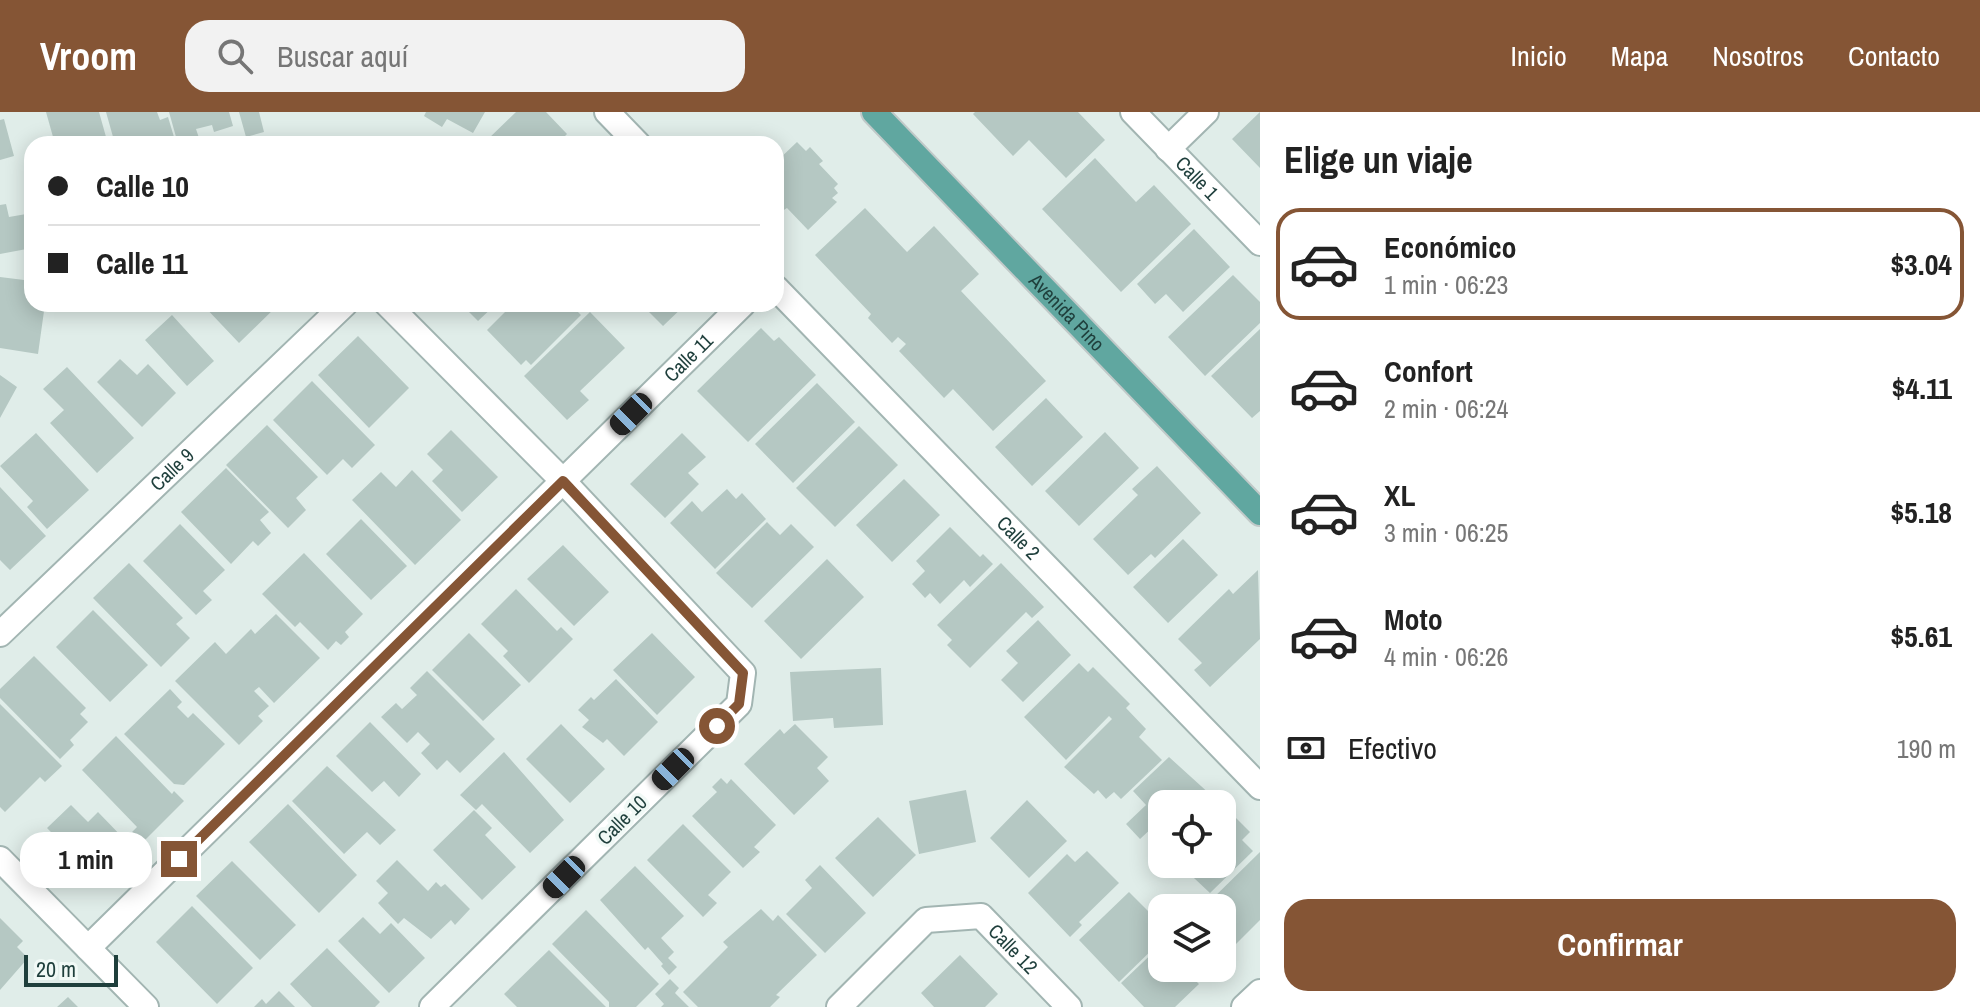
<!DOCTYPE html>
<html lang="es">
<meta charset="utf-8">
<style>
body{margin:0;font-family:"Archivo Narrow",sans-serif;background:#f2f2f2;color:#222;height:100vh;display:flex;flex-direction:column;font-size:30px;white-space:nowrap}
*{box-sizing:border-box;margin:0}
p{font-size:26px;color:#767676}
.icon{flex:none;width:44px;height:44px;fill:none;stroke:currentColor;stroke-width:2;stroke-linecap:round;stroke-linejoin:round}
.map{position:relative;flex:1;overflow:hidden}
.panel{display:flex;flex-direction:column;background:#fff;width:720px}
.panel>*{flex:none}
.top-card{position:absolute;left:24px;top:24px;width:760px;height:176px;border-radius:24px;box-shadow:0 4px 20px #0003;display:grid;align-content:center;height:176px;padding:0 24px;background:#fff}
.controls{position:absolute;left:1148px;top:678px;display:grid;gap:16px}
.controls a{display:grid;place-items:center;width:88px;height:88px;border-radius:16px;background:#fff;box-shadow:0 4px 20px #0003;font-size:40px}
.scale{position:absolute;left:24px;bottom:20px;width:94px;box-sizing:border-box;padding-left:8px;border:4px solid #1f3f3c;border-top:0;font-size:22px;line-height:28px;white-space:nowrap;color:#1f3f3c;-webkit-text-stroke:6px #f1f9f6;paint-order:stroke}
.end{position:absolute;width:36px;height:36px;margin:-18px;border:10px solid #855535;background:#fff;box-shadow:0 0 0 4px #fff}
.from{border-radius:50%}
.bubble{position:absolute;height:56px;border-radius:24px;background:#fff;box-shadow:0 4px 20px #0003;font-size:26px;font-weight:800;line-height:56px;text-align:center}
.car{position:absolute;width:24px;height:48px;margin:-24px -12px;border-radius:10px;box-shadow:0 0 6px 2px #0007;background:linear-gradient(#222 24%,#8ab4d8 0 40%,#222 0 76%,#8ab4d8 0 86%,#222 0)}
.top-card b{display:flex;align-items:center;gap:28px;height:76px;font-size:30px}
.top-card b+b{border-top:2px solid #e0e0e0}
.top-card i{width:20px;height:20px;background:#222}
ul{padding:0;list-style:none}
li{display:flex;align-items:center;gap:24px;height:112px;margin:0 16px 12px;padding:0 8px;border:4px solid transparent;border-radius:24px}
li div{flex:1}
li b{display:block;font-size:30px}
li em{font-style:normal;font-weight:800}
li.current{border-color:#855535}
li>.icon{width:72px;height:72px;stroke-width:1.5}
h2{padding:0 24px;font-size:36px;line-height:96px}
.pay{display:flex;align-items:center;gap:20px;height:88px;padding:0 24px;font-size:30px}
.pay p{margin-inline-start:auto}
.cta{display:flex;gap:16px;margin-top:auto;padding:16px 24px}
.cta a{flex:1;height:92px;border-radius:24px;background:#855535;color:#fff;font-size:32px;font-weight:800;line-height:92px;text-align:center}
header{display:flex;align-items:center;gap:48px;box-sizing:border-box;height:112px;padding:0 40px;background:#855535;color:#fff}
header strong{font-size:38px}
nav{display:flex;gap:44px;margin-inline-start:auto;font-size:28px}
.search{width:560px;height:72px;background:#f2f2f2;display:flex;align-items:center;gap:20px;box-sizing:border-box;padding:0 28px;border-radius:24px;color:#767676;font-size:30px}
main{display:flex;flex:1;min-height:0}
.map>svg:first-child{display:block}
.building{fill:#b5c8c3}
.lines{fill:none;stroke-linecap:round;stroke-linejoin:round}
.minor-casing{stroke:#a2b5b2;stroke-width:28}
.primary-casing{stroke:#c0c9c8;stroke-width:28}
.minor{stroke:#fff;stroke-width:24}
.primary{stroke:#60a7a0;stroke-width:24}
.route{stroke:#855535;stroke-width:10}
.labels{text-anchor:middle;stroke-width:7;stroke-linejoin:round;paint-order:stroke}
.street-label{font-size:20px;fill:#1f3f3c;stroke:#f1f9f6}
</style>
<header>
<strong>Vroom</strong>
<div class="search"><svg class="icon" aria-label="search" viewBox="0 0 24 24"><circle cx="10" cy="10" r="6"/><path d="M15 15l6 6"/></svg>Buscar aquí</div>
<nav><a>Inicio</a><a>Mapa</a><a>Nosotros</a><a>Contacto</a></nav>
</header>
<main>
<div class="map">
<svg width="1260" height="895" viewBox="0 0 1260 895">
<rect width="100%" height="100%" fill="#e0ede9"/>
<path class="building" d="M46,0H99L108,32H55Z
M106,0H157L160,8L168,5L174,25L168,27L169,32H115Z
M169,0H229L233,14L214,20L212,13L196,17L201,32H178Z
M239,0H259L264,20L246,25Z
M426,0H485L473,21L447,7L442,15L424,4Z
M516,0H546L567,22L557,32H487L485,30Z
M975,0H1078L1105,28L1066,66L1029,28L1013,44L973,2Z
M1260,0V56L1232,27Z
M4,7L14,44L0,48V8Z
M797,30L806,39L810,35L823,49L819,52L838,72L834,76L838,81L832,86L837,90L808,118L787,96L776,103V50Z
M1095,46L1136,90L1154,73L1191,112L1121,180L1042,97Z
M6,92L9,105L32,101V136L0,142V93Z
M865,96L907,140L934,114L979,162L961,179L1046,269L993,319L953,277L944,286L899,239L906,232L898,225L892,231L868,206L871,202L815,143Z
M1194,117L1230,155L1183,200L1166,182L1155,192L1137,172Z
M1233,163L1260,190V211L1205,264L1168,225Z
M0,165L32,169V192H45L38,242L0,236Z
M202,192H279L239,231Z
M461,192H496L478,209Z
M513,192H570L581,203L531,253L526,248L521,253L487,218Z
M641,192H686L663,214Z
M590,200L625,236L580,279L589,288L567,308L524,264Z
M172,203L214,249L187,274L145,228Z
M761,216L774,229L779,225L816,263L748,330L697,279Z
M1260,217V299L1252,306L1211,264Z
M358,224L409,276L369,316L318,263Z
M120,247L137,263L148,252L176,281L142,315L97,270Z
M67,255L134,326L97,361L50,311L64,298L43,277Z
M0,263L17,275L0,306Z
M312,269L375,333L352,356L343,347L327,363L273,308Z
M817,271L855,310L793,371L755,332Z
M1046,286L1083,325L1032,374L995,335Z
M267,313L318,365L296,386L306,398L288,416L226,353Z
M859,314L898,353L835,415L796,376Z
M451,318L498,365L462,400L432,369L443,358L427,342Z
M1105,320L1139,356L1079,414L1045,379Z
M36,321L89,378L47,417L27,395L33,389L0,354Z
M682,321L706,345L688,361L699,372L665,406L630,372Z
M1157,354L1201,401L1155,446L1151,442L1128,463L1093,427L1138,383L1132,377Z
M226,356L269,400L260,408L271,421L258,434L253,429L231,452L181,400Z
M412,358L461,408L415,453L352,388L381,360L396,375Z
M904,367L940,403L892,450L856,413Z
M0,375L46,424L10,458L0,448Z
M727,377L736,387L742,381L766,407L715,457L670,411L692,389L702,400Z
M361,407L407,454L371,488L326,442Z
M767,410L780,423L791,412L814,435L752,496L716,461Z
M180,412L225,458L203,479L212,488L196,503L143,449Z
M950,415L980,445L983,442L993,452L970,475L964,468L940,492L930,481L925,486L912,472L925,459L916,449Z
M1183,427L1218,463L1168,511L1133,475Z
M563,433L609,480L574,514L527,467Z
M304,441L363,502L345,520L349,525L341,533L336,529L328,538L300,510L295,515L262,482Z
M827,447L864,485L801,547L764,509Z
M129,451L183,506L176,512L190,526L161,555L93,486Z
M1001,451L1044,495L1032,506L1026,500L970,556L947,533L952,528L937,513Z
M1258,458L1260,527L1210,575L1194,558L1202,551L1178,527L1229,477L1233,482Z
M516,477L557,519L561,515L573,527L529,571L503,544L508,539L481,512Z
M93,498L148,553L110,590L56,535Z
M276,502L320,546L274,591L259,575L254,579L269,594L258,604L263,609L239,633L175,569L215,530L226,542L251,517L255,522Z
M1038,508L1071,543L1023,590L1001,568L1018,551L1006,539Z
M469,521L521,573L483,609L432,558Z
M652,521L695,565L657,603L613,558Z
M34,544L86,596L80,602L88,610L70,628L74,633L60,647L0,586V577Z
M1079,551L1088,560L1093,555L1130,592L1126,596L1146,617L1139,625L1162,648L1121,687L1114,680L1106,687L1098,678L1094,682L1064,655L1112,607L1109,604L1066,648L1024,605Z
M881,556L883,613L834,616L833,606L793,609L790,560Z
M427,559L495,627L460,661L447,648L437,658L421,641L430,632L418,620L407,631L381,605L396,591L402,597L417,583L410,576Z
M616,567L658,610L624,644L607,627L603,631L582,615L589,608L578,598L591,585L594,588Z
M170,577L182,590L177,595L188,606L193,601L225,632L184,673L174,672L124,622Z
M0,592L62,654L45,670L40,665L5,700L0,695Z
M370,610L421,662L399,685L384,669L372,680L336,644Z
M561,612L605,657L570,691L526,647Z
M795,612L828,645L817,656L829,669L794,703L744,652L780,617L784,622Z
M116,624L172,682L174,679L184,689L143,730L132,720L137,715L82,658Z
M504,640L564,708L530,741L482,692L476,698L460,683Z
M1169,645L1212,684L1203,692H1162V720L1155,713L1140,727L1126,712L1146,693L1133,679Z
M327,654L396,718L380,733L367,720L344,742L292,689Z
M721,666L727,672L731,667L776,713L754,735L760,740L743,756L692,704L717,680L712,675Z
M966,678L976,730L919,742L909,689Z
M1027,688L1067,729L1029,766L990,726Z
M1218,688L1250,720L1242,728L1253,739L1210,781L1179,752H1222V692H1214Z
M288,692L357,763L319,801L249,730Z
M71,693L88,710L98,700L127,730L93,763L47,716Z
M474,698L492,716L485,723L516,755L482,788L433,738Z
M878,705L916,743L873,785L835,746Z
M683,712L731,760L708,783L717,791L703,805L647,748Z
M1087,739L1119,771L1079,810L1082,813L1070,825L1028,781L1067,742L1075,750Z
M1260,740V808L1235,833L1222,819V796H1203Z
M397,748L428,779L436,770L441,775L445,772L470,797L455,813L451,808L431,827L404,806L398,812L378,791L388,781L376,769Z
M232,749L296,813L260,848L196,784Z
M820,753L866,801L825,841L786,802L812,776L805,768Z
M635,754L684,804L661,826L674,840L668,846L677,855L669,863L661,854L663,852L648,835L645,838L600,788Z
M1129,780L1149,800L1156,793L1162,798V828L1119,870L1079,828Z
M192,794L253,856L217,892L156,830Z
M761,797L773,809L778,803L817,843L776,883L780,885L770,895H698L683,880L728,835L723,830Z
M586,798L659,872L636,895H609V890L552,832Z
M363,805L380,822L391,811L425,846L389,881L338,829Z
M0,806L23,829L17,835L28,846L0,878Z
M1162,832V856H1197L1190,863L1199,872L1175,895H1144L1121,871Z
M327,836L380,890L375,895H312L290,872Z
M549,838L606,895H517L504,882Z
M960,843L998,882L985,895H934L921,881Z
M670,867L679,876L675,881L689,895H661L664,892L655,882Z
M279,879L295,895H254L262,887L266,892Z
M68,885L78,895H57Z"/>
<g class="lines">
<g class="minor-casing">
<g id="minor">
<path d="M607,0L638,32"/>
<path id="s1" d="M1133,0L1260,131"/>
<path d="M1168,37L1206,0"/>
<path id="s2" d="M776,176L1260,675"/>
<path d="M387,192L563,369L743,561L739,592L432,895"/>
<path id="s3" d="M0,522L345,192"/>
<path d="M0,747L146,895"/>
<path id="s4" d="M88,836L743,192"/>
<path id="s5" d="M839,895L926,808L981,804L1069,895"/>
<path d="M1244,895L1260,880"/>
</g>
</g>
<g class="primary-casing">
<g id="primary">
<path id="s6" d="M874,0L1260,401"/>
</g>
</g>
<use href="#minor" class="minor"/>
<use href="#primary" class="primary"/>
</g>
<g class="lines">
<path class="route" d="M179,747L563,369L743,561L739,592L717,614"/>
</g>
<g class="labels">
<g class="street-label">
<text dy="7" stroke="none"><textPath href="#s1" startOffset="92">Calle 1</textPath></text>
<text dy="7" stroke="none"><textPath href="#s6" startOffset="278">Avenida Pino</textPath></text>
<text dy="7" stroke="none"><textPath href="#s4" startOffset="842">Calle 11</textPath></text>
<text dy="7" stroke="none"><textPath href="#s3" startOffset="238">Calle 9</textPath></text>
<text dy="7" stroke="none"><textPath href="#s2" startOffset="348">Calle 2</textPath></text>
<text transform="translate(622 708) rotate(-45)" y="7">Calle 10</text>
<text dy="7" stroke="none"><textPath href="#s5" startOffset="224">Calle 12</textPath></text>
</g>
</g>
</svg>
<div class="controls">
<a><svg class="icon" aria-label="locate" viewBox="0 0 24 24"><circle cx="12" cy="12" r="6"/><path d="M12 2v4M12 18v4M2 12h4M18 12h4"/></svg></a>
<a><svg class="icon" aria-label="layers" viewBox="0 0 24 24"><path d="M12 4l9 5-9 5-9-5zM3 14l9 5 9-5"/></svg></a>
</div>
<div class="scale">20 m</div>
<i class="end from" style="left:717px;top:614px"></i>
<i class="end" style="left:179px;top:747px"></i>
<div class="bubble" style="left:20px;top:720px;width:132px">1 min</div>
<i class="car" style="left:631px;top:302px;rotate:225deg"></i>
<i class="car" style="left:673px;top:657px;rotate:225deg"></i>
<i class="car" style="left:564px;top:765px;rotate:225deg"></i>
<div class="top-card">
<b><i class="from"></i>Calle 10</b>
<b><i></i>Calle 11</b>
</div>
</div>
<section class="panel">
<h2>Elige un viaje</h2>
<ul>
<li class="current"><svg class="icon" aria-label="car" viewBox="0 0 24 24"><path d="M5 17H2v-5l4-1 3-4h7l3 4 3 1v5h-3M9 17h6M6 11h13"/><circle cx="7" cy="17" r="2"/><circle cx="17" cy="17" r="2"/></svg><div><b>Económico</b><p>1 min · 06:23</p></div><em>$3.04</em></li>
<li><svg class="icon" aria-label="car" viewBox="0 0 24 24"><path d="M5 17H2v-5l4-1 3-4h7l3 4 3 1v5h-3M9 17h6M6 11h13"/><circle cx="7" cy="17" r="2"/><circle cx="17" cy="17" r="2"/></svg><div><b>Confort</b><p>2 min · 06:24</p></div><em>$4.11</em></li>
<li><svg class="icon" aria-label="car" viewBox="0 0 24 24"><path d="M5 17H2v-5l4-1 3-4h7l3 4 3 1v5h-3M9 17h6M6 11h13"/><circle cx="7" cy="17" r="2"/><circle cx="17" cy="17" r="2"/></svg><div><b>XL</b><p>3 min · 06:25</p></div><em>$5.18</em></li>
<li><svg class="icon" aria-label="car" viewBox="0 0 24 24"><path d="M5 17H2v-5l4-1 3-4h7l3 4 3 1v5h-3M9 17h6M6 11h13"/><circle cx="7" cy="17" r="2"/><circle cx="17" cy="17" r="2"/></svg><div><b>Moto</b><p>4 min · 06:26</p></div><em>$5.61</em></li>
</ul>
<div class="pay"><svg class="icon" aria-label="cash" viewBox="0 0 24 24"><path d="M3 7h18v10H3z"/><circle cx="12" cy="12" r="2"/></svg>Efectivo<p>190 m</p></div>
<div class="cta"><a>Confirmar</a></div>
</section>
</main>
